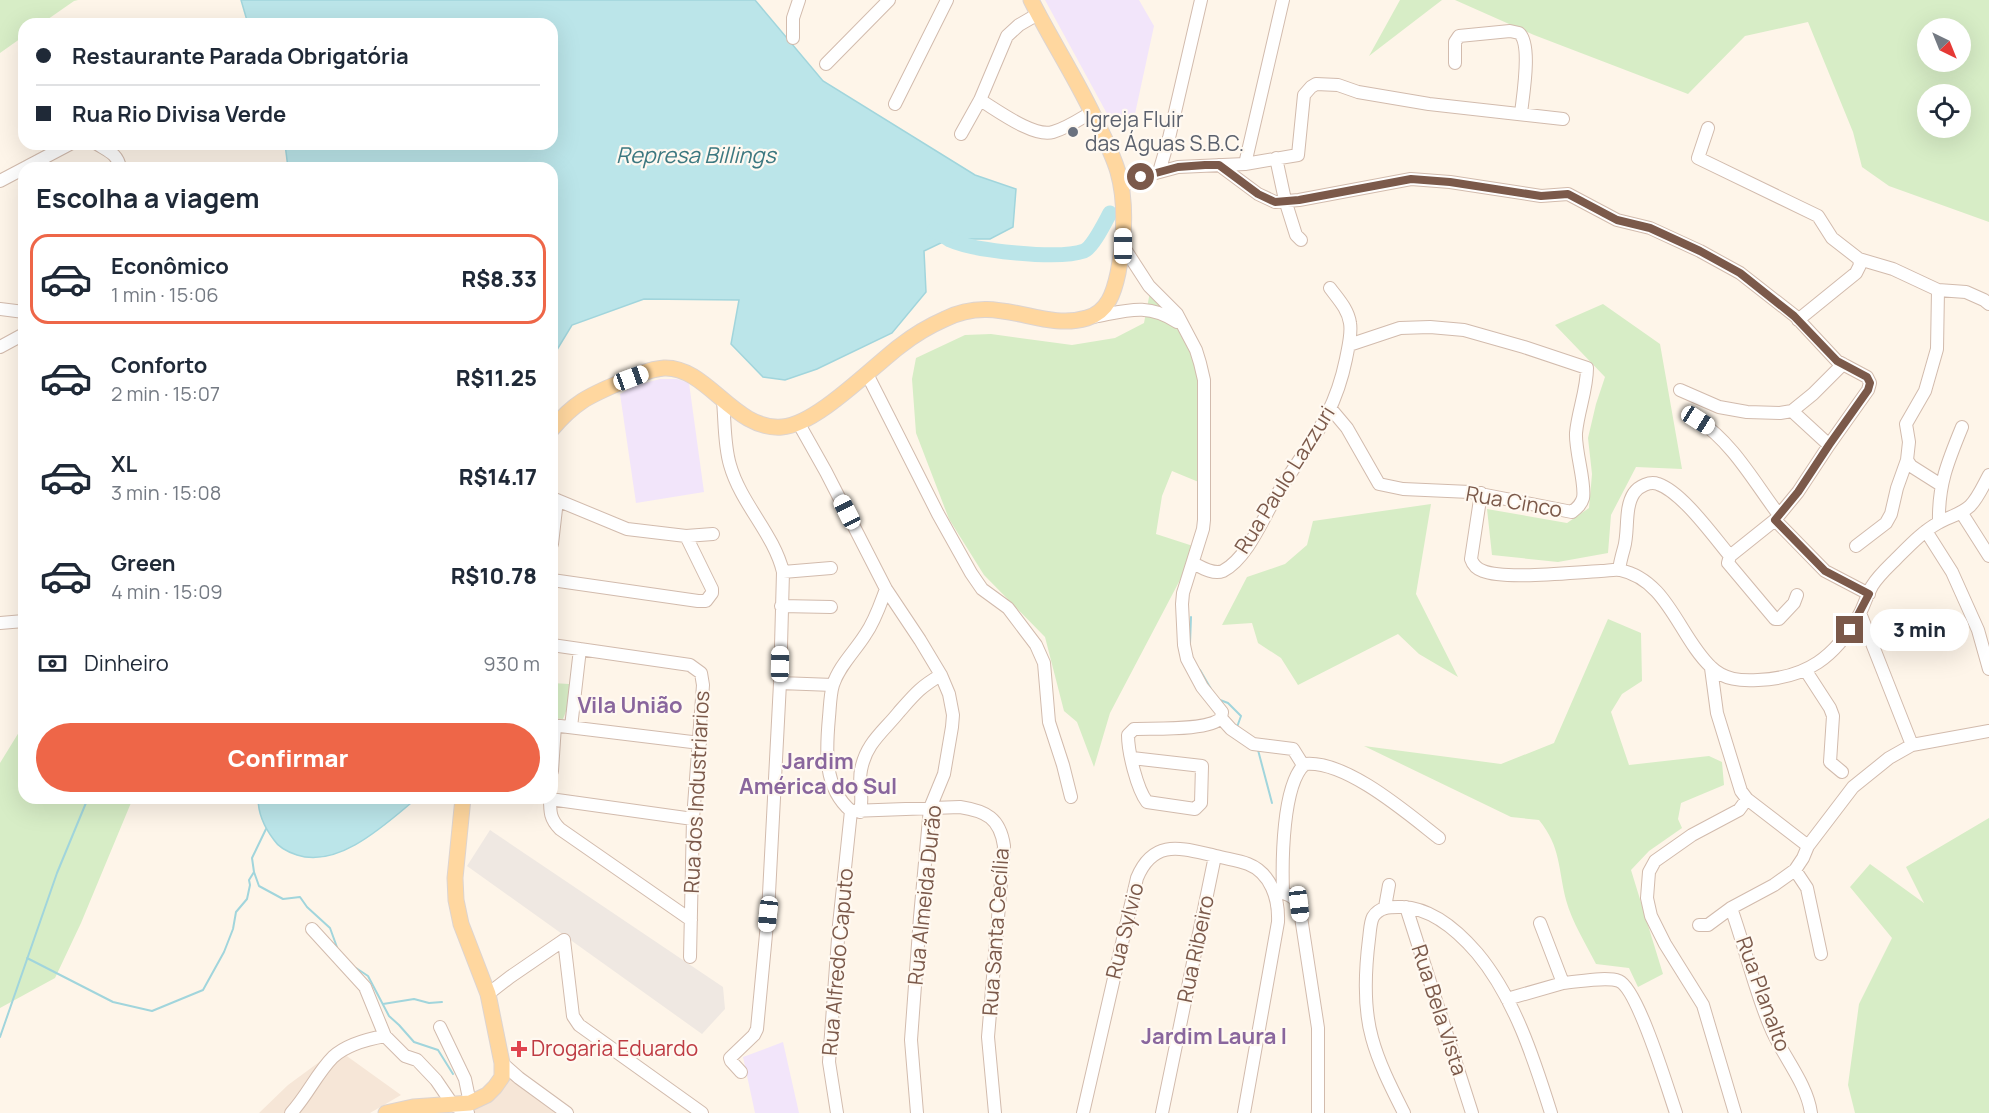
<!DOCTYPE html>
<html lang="pt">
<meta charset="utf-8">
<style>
body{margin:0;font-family:Manrope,sans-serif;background:#f6f6f7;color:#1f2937;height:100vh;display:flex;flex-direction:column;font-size:22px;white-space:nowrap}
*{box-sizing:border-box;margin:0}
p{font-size:20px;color:#747a83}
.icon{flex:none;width:33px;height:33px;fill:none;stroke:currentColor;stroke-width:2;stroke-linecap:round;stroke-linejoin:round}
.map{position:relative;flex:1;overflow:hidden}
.drawer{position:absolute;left:18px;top:162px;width:540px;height:642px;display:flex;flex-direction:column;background:#fff;border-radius:18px;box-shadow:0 6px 24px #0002}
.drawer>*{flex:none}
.guide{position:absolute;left:18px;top:18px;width:540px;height:132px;border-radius:18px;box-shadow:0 6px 24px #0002;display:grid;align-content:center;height:132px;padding:0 18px;background:#fff}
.needle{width:39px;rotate:137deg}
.tools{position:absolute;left:1917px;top:18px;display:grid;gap:12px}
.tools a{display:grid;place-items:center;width:54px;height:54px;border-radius:50%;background:#fff;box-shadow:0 6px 24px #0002;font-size:30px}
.end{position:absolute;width:27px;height:27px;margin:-14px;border:8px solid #7b594a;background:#fff;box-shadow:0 0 0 3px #fff}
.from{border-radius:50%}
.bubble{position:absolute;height:42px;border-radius:21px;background:#fff;box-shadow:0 6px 24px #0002;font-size:20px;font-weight:800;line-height:42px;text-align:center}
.car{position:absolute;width:18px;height:36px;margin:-18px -9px;border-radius:8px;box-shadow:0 0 4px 2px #0007;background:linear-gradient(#fff 24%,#345 0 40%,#fff 0 76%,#345 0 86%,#fff 0)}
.guide b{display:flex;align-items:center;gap:21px;height:57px;font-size:22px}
.guide b+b{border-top:2px solid #e0e1e3}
.guide i{width:15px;height:15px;background:#1f2937}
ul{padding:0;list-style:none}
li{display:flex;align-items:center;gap:18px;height:90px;margin:0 12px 9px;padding:0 6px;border:3px solid transparent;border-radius:18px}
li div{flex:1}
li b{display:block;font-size:22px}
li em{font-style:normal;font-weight:800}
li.current{border-color:#ee6648}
li>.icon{width:54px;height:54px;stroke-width:1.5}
h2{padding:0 18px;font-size:27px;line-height:72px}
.pay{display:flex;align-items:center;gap:15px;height:66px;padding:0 18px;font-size:22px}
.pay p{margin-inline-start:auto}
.cta{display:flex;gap:12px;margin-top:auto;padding:12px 18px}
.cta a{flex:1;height:69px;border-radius:36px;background:#ee6648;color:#fff;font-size:24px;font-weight:800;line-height:69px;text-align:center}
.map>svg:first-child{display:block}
.residential{fill:#f6e6d7}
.industrial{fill:#efe8e2}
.education{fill:#f2e5fa}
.green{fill:#d7edc6;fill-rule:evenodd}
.water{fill:#bbe5e9;stroke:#a1d5dc;stroke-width:1.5}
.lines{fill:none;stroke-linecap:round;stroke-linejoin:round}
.stream{stroke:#a1d5dc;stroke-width:2}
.river{stroke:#bbe5e9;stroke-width:15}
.minor-casing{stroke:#d2bbad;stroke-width:14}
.major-casing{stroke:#ddd4d0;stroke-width:17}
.minor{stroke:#fff;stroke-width:12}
.major{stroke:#ffd79f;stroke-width:15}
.route{stroke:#7b594a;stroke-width:8}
.worship-dot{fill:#6b7280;stroke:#fff9f1;stroke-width:2}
.health-dot{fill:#e0444e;stroke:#fff9f1;stroke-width:2}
.labels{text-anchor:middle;stroke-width:4.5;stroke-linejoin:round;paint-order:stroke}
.worship-label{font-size:21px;fill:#5b616d;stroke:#fff9f1;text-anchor:start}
.street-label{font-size:21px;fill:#7b594a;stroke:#fff9f1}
.health-label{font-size:21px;fill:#be3a42;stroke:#fff9f1;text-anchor:start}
.water-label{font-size:22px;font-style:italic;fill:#3c7880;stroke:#fff9f1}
.neighbourhood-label{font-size:22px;font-weight:bold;fill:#89669d;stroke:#fff9f1}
</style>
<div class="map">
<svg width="1989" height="1113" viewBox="0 0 1989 1113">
<rect width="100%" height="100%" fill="#fef5e9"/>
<path class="residential" d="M337,1049L401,1095L370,1113H259L288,1085Z
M509,1074L563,1113H452L468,1109Z"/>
<path class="industrial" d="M490,830L723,987L725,1009L702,1034L467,866Z"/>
<path class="education" d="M1045,0H1139L1154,26L1133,123L1111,121Z
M660,379H677L689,383L704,492L636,503L620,394L634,386Z
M783,1042L799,1113H755L743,1057Z"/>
<path class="green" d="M0,0H78L74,1L41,24H24V36L0,53Z
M1400,0H1442L1369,56Z
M1455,0H1989V222L1889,186L1862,167L1853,132L1808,22L1745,36L1688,94L1534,35ZM1928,28H1960V62H1928ZM1928,94H1960V128H1928Z
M1150,292L1173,316L1199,371L1201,483L1172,471L1162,496L1156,534L1193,546L1191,559L1110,713L1094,767L1077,722L1064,711L1045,637L984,575L949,519L916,433L912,379L916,358L965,335L991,334L1072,345L1115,338L1144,323Z
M1603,304L1660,344L1682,469L1636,467L1611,515L1608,553L1558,562L1492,555L1487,509L1567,523L1589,508L1592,474L1588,438L1596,404L1605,377L1555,325Z
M1431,504L1416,594L1458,677L1419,654L1398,634L1298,685L1281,658L1258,643L1252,623L1222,625L1247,577L1285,564L1307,545L1313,521Z
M1608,619L1641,633L1642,681L1622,694L1611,712L1629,765L1709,756L1722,762L1724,785L1681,803L1678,819L1682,828L1649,851L1631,870L1663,974L1638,987L1629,968L1596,964C1586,944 1572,922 1566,900C1558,868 1561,847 1539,820L1511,817L1364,746L1501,764L1554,743Z
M552,683L569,684L568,706L563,719L552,718Z
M24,724V798H133L81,923L55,978L0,1008V763Z
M1989,818V1113H1855L1848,1085L1859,1004L1892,938L1850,887L1870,864L1924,903L1906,867Z"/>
<path class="water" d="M241,0H755L823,81L975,175L1016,189L1013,227L990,239H949L924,251L926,292L892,333L817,369L785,380L763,377L731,344L739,300L644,299L572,325L552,358V168H288L285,144H552V24H248Z
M258,798H417C387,823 339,869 297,855C288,852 279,848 274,840C264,827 258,814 258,798Z"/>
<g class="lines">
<path class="stream" d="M1190,643L1191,617
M1200,670L1211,689
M1220,700L1228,703L1241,716L1237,727
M1258,750L1272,803
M254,872L259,886L283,899L300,897L307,907L330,928L338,950
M27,958L113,1002L152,1011L203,990L224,952L233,929L236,912L247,899L250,885L249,880L254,872L252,858L266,829
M356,968L368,976L389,1016L399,1025L414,1042L438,1050L453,1074
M383,1004L414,999L429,1003L442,1002
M0,1037L57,873L88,798"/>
<path class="river" d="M934,230C939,233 945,237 950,240C974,251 1059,260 1084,251C1093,247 1105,222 1110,213"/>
<g class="minor-casing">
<path id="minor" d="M793,38V18L799,0
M1455,63V42L1459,36L1510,31L1519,33C1532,44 1523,95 1521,113
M826,64L889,0
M980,100C997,110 1034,138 1053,132C1067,128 1080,119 1092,112
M895,104L947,0
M1708,128L1698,158L1818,216L1832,238L1859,259L1893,269L1938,290L1966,292L1984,300L1989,304
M961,134L980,100L1007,36L1019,25L1038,14
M97,144C108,151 118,154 120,168
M1276,158L1285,200L1296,235L1301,240
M1245,164L1283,0
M1219,165L1258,194L1275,202L1299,200L1411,179L1450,182L1541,196L1568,194L1617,220L1650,228L1700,251L1740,273L1795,316L1837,361L1867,377L1870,383L1868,390L1829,445L1798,492L1775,520L1730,556L1728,563L1775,619H1779L1794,603L1797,595
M1159,172L1169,138L1201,0
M0,181L70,144
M1121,187L1141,177L1178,167L1245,164L1298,155L1304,95L1311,87L1316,84L1338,85L1358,92L1429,104L1563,119
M1123,246L1149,286L1177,314L1196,350L1200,363L1204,380V520L1203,529L1183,593L1182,604L1184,645L1187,659L1202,687L1222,712L1221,718
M1938,290L1937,349L1925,391L1906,424L1909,442L1907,460L1911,466L1941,485
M0,309L24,312
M1093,317C1126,311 1147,302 1177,322
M1798,320L1856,273L1860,265L1859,259
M0,347L24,334
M867,374L938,514L971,573L982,589L1008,608L1036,645L1044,663L1049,722L1063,765L1071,797
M1680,390L1719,407L1747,412L1780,413L1792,411L1813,394L1843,364
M723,401C725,422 724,445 730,465C741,504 774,534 783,572L780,683L768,913L757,1029L754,1035L730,1058L731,1061L741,1072
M1331,409L1347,428L1379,484L1403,489L1470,492L1572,512C1577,508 1581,505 1583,498C1586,484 1575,451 1576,433C1578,411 1587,390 1587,368L1524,347L1464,330L1430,327L1400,328L1349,345
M1792,411L1829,445
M1698,420C1733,443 1754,482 1779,515
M799,424L826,472L886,589L920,640L941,675L949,694L953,715L952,727L944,774L930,808L920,917L911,1040L917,1113
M1481,493L1471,559C1473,565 1477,569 1483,571C1505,580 1575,572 1601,571C1607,571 1614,569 1620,570C1668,580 1679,637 1711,667C1724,680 1741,681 1758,680C1807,678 1835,657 1859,615C1864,606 1867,595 1872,586C1878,576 1888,567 1896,559C1909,546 1922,532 1938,523C1948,517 1960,515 1970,506C1978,498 1983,486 1989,475
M552,498L627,529L686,536L713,534
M1961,512L1989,556
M1775,520L1825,571L1869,594
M1939,522C1938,485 1948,461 1962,427
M1926,531L1952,572L1978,630L1989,669
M552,544L557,500
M1856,546L1886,523L1891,514L1897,488L1907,460
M1193,563C1201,567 1213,575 1223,571C1248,558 1264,516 1278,493C1308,444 1334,418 1346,359C1348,348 1352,334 1350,323C1348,309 1338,299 1330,288
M1619,570C1620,562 1622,555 1624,548C1629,531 1624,508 1634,493C1639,486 1650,481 1658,484C1682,492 1714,537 1730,556
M783,572L831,568
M552,580L698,601H706L712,593V589L686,536
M886,589C880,605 875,621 865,635C855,651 839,666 833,685C830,695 830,707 829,717C826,750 823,787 851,811L960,807C986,811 1000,818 1004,846L988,1037L995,1113
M781,606L831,607
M1860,613L1912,745
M0,623L24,621
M552,645L690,665L701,673L703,685L693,819L690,957
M1711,668L1717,713L1741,791L1747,799L1808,846
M1806,671L1830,708L1833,716L1830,762L1842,772
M780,683L833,685
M1221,718L1231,729L1253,744L1293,749L1303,765
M552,725L700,743
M571,727L580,649
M1132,758L1202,766L1201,803L1195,809L1147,802C1137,789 1128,752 1128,735L1134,729C1153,728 1209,731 1221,718
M552,771L555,725
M550,798C550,812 550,819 560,829L691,920
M550,799L693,819
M860,812C864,796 858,784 861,770C866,743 883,732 899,712C914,695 920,687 941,675
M1795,870L1807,888L1821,954
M1283,892C1282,863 1282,784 1305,764C1346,760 1407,813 1439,838
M1276,893C1286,892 1293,896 1299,904L1318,1028V1113
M1385,907L1389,885
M1406,907L1472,1113
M1731,908C1745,947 1754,988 1770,1026C1781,1054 1807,1083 1811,1113
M1540,923L1563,983C1578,982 1606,976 1619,981C1638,989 1668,1090 1676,1113
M1699,925H1708L1731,908L1774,885L1795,870L1803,858L1808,846L1853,787L1889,758L1912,745L1989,731
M312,929L365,987L385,1036
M488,994L510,977L564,940L573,1016L579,1025L702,1113
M1507,999L1563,983
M440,1027L465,1079L470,1103
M502,1063L519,1078L567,1113
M291,1113C307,1096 317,1073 333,1057C346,1045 368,1039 385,1036L405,1056L417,1060L436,1080L453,1105L468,1113
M837,1113L829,1062L839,925L851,811
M1083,1113L1137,878C1154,837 1183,849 1216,856C1227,859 1238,860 1248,864C1271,873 1279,899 1278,922L1244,1113
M1162,1113L1215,856
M1404,1113C1392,1089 1379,1064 1372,1038C1363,1006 1365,971 1369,939C1370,932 1370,923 1373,917C1380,906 1391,907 1402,907C1432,908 1458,931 1477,953C1514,997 1534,1059 1551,1113
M1735,1113L1703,1005L1665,944L1651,916L1647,898L1649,872L1655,861L1692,835L1739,810L1747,799"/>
</g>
<g class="major-casing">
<path id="major" d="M552,429C574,403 588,396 619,383C632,377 649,369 664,368C707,366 734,431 782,427C816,425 871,368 900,346C914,335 929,326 945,319C997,292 1041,332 1087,318C1108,312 1114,292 1118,273C1124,241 1127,204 1118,172C1113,155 1105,139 1097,123C1078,81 1052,42 1031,0
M386,1113L413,1107L470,1103L487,1095L495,1087L502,1077V1063L488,994L461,924L456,900L455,878L463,798"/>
</g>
<use href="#minor" class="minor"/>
<use href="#major" class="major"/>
</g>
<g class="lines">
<path class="route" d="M1141,177L1178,167L1205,165H1219L1258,194L1275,202L1299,200L1411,179L1450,182L1541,196L1568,194L1617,220L1650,228L1700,251L1740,273L1794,316L1837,361L1867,377L1870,383L1868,390L1829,445L1798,492L1775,520L1825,571L1869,594L1850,630"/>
</g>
<circle class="worship-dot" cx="1073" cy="132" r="6"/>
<path class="health-dot" d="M516 1040h6v6h6v6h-6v6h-6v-6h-6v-6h6z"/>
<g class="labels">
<g class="worship-label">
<text x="1085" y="127">Igreja Fluir<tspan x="1085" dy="24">das Águas S.B.C.</tspan></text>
</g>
<g class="street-label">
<text transform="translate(1285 480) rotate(-58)" y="7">Rua Paulo Lazzuri</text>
<text transform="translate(1514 502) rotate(10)" y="7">Rua Cinco</text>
<text transform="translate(697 792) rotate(-87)" y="7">Rua dos Industriarios</text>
<text transform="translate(925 895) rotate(-84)" y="7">Rua Almeida Durão</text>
<text transform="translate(1125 931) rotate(-76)" y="7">Rua Sylvio</text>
<text transform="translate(996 932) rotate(-86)" y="7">Rua Santa Cecília</text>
<text transform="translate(1196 949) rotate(-78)" y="7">Rua Ribeiro</text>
<text transform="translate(838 962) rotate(-85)" y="7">Rua Alfredo Caputo</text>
<text transform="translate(1763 994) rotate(70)" y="7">Rua Planalto</text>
<text transform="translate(1439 1010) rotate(72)" y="7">Rua Bela Vista</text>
</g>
<g class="health-label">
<text x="531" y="1056">Drogaria Eduardo</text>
</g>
<g class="water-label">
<text x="696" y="163">Represa Billings</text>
</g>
<g class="neighbourhood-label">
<text x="630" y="713">Vila União</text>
<text x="818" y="769">Jardim<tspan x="818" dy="25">América do Sul</tspan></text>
<text x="1214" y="1044">Jardim Laura I</text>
</g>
</g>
</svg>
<div class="tools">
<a><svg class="needle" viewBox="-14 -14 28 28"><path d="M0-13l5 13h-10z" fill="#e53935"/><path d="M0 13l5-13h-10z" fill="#747a83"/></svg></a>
<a><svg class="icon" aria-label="locate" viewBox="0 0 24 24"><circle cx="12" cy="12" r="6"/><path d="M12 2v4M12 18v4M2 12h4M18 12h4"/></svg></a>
</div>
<i class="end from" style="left:1141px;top:177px"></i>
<i class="end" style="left:1850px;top:630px"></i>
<div class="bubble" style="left:1870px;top:609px;width:99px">3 min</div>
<i class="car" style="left:1123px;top:246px;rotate:0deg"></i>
<i class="car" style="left:631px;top:378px;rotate:70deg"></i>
<i class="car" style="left:1698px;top:420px;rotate:122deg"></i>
<i class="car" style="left:847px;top:512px;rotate:333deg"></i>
<i class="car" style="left:780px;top:664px;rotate:1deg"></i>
<i class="car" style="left:1299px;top:904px;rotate:173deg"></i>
<i class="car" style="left:768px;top:914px;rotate:186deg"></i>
<div class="guide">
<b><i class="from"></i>Restaurante Parada Obrigatória</b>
<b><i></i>Rua Rio Divisa Verde</b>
</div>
<section class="drawer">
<h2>Escolha a viagem</h2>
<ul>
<li class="current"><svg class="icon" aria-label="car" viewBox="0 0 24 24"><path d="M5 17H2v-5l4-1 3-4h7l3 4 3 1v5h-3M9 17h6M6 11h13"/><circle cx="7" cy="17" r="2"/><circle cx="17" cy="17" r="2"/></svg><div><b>Econômico</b><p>1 min · 15:06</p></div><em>R$8.33</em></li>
<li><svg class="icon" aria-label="car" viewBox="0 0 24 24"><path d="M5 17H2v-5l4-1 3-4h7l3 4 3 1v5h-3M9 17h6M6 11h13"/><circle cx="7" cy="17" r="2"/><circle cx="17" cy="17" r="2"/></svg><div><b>Conforto</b><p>2 min · 15:07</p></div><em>R$11.25</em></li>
<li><svg class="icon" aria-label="car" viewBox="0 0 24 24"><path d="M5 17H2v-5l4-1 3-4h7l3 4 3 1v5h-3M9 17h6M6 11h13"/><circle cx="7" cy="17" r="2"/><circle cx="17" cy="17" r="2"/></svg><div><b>XL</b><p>3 min · 15:08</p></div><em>R$14.17</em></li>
<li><svg class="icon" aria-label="car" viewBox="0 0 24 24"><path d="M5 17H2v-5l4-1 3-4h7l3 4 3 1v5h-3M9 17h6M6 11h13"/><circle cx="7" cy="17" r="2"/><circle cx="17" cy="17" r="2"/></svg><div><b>Green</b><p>4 min · 15:09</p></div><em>R$10.78</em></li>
</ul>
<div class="pay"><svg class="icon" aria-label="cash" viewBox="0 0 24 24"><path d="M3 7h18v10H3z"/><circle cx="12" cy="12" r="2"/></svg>Dinheiro<p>930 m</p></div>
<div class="cta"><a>Confirmar</a></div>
</section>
</div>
